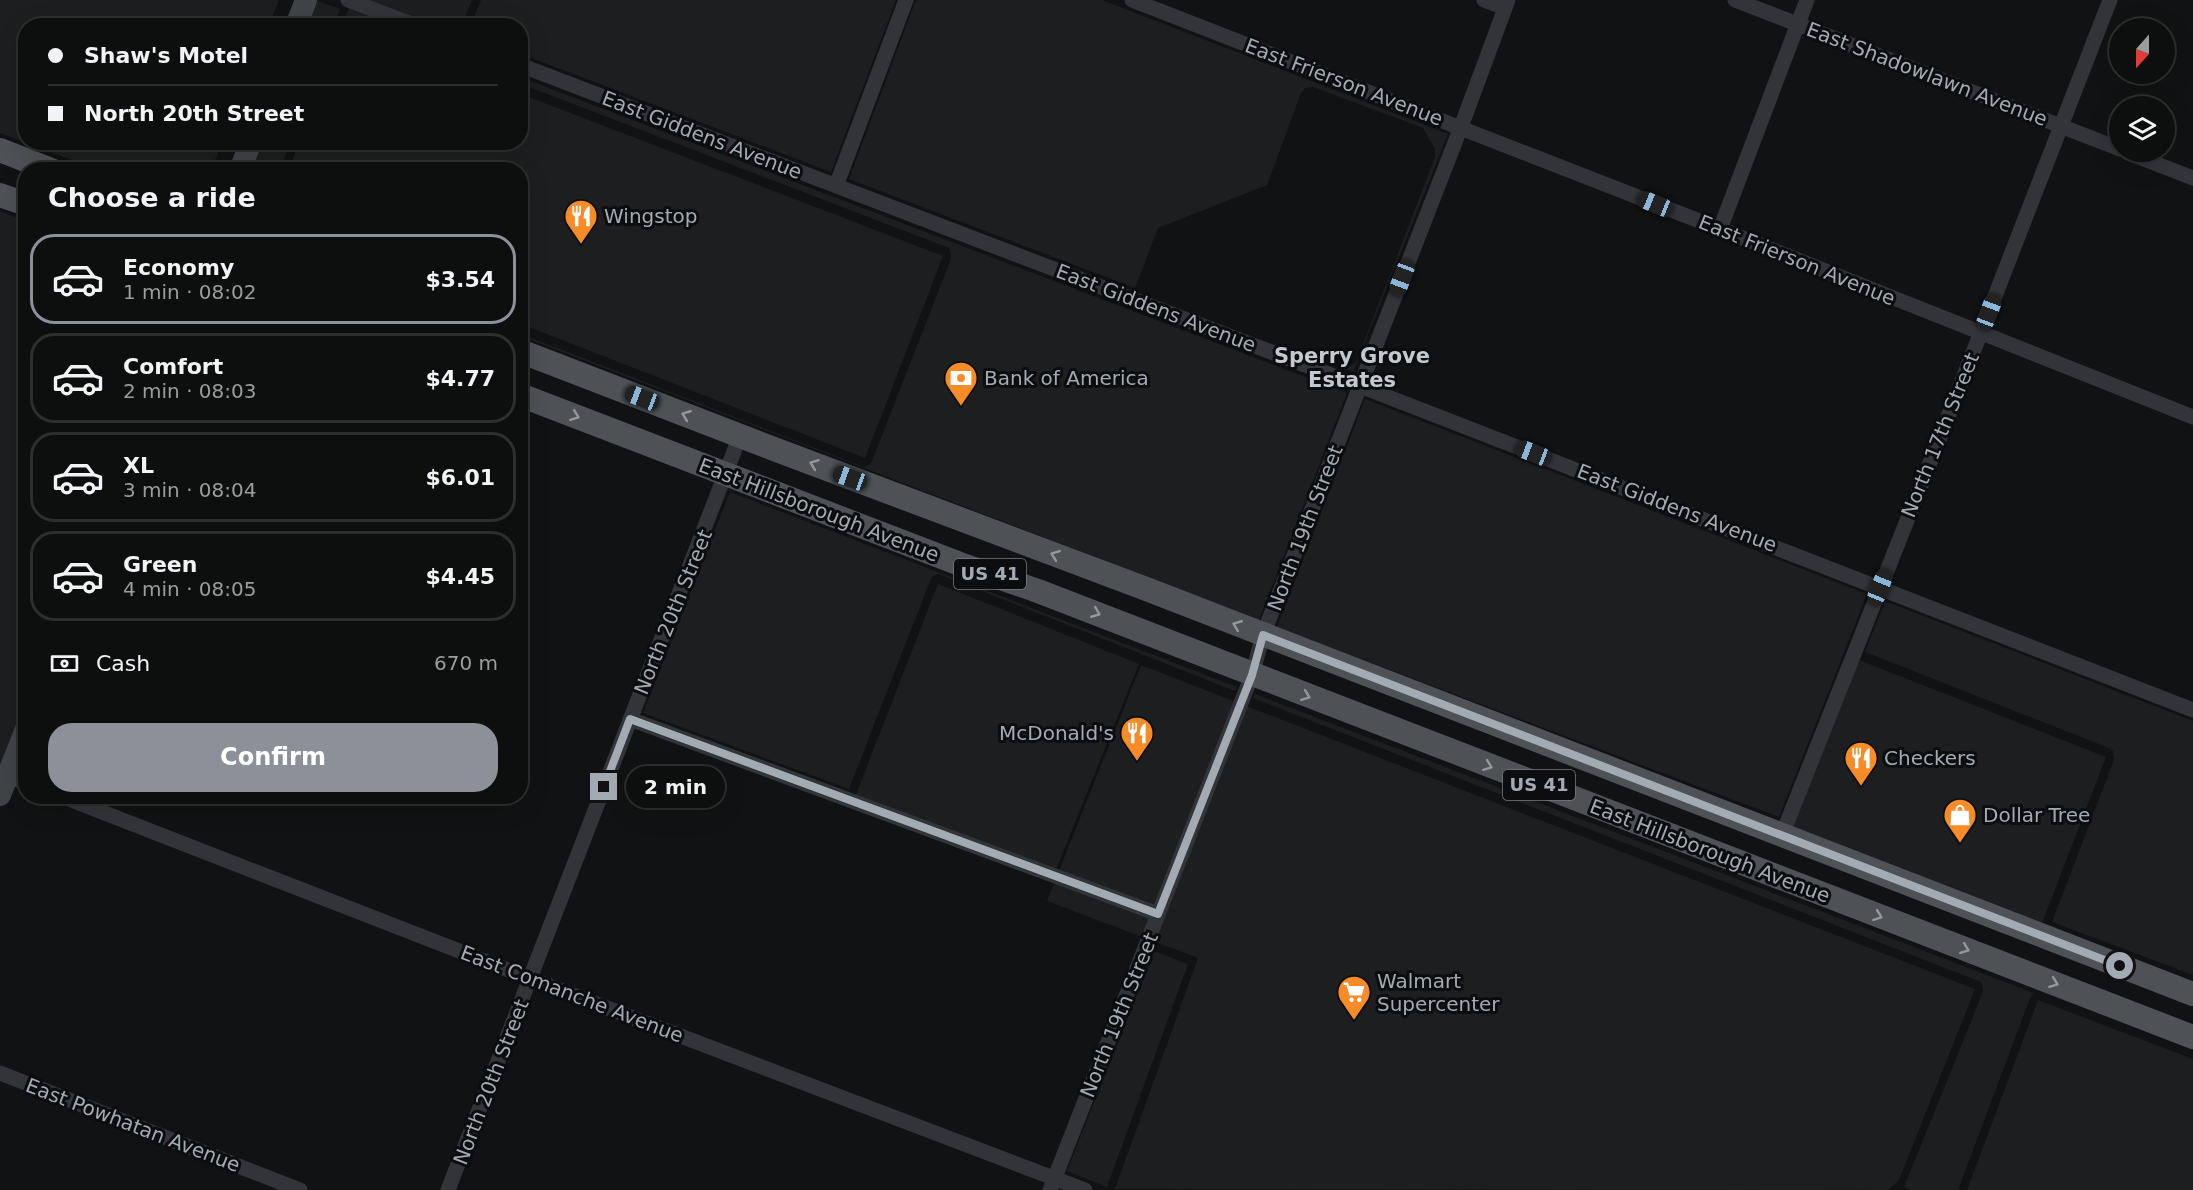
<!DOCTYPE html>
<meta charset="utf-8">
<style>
body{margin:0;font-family:"DejaVu Sans",sans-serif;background:#161717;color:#f1f3f6;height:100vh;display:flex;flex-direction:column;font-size:22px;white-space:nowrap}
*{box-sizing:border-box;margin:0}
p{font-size:20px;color:#9a9c9e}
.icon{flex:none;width:33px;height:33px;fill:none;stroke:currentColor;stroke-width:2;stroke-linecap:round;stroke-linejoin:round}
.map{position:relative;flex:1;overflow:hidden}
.drawer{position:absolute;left:18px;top:162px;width:510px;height:642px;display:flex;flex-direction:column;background:#0d0e0e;border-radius:24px;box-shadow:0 6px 24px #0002,0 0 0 2px #2d2e2e}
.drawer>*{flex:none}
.top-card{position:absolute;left:18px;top:18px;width:510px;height:132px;border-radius:24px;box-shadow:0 6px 24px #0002,0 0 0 2px #2d2e2e;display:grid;align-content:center;height:132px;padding:0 30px;background:#0d0e0e}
.needle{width:39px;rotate:201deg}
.controls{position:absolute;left:2109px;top:18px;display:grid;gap:12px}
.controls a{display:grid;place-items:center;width:66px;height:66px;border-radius:50%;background:#0d0e0e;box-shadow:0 6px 24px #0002,0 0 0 2px #2d2e2e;font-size:30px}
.end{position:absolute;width:27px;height:27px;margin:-14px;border:8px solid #a2abb4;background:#111;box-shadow:0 0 0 3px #111}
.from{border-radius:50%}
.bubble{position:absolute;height:42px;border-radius:21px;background:#0d0e0e;box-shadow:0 6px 24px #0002,0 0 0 2px #2d2e2e;font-size:20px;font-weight:700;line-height:42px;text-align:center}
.car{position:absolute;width:18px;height:36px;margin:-18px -9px;border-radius:8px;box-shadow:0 0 4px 2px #0007;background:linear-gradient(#222 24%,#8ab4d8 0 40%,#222 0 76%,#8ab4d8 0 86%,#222 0)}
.top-card b{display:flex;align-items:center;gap:21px;height:57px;font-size:22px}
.top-card b+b{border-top:2px solid #2d2e2e}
.top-card i{width:15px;height:15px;background:#f1f3f6}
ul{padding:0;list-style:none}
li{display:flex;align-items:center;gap:18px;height:90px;margin:0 12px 9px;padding:0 18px;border:3px solid #2d2e2e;border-radius:24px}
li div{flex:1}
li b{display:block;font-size:22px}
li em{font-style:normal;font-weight:700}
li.on{border-color:#8c9099}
li>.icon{width:54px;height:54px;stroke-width:1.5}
h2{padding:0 30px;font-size:27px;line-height:72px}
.pay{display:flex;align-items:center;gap:15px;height:66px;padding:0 30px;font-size:22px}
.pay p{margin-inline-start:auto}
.action{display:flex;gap:12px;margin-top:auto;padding:12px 30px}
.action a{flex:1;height:69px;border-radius:24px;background:#8c9099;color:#fff;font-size:24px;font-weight:700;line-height:69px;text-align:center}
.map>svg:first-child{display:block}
.built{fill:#1d1e20}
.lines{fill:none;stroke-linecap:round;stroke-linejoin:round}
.street{stroke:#323438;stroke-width:15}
.secondary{stroke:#404448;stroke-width:22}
.primary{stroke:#4e5257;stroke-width:24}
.oneway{stroke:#9199a1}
.route{stroke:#a2abb4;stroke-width:8}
.labels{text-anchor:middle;stroke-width:6;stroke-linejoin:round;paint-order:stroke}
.shield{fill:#0c0d0e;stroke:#757c82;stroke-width:1.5}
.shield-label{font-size:18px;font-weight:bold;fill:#a2abb4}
.street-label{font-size:20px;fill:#a2abb4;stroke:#0c0d0e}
.poi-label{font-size:20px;fill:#a2abb4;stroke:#0c0d0e;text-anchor:start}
.neighbourhood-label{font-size:21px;font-weight:bold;fill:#c3c9d0;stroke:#0c0d0e}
</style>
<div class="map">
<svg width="2193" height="1190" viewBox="0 0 2193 1190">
<rect width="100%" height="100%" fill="#111213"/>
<path class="built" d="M0,0H279L269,25L26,26V142L222,143L211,170L96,169L0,133Z
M316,0L340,9L334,25L306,26Z
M352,0H472L462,25L342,26Z
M481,0H896L831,172L521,54L520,26L471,25Z
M916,0H1102L1448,134L1354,370L1355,372L1345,368L1354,364L1357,360L1435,157V149L1423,128L1313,87L1305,88L1301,93L1267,185L1158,228L1135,288L849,179Z
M520,77L1347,393L1259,620L521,336V334L864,467L869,465L872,461L951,259V253L949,248L521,84Z
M521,94L943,256L865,458L521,324L520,170L289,169L299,143L520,142Z
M261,143H290L280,169L251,170Z
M0,211L26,221L25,703L0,768Z
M1365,399L1867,594L1779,817L1277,627Z
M730,492L1237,687L1235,691L939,574L933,576L930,581L849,789L643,713Z
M938,584L1139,664L1055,872L855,797Z
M1885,601L2193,721V975L2052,922L2114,760L2113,751L2109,748L1865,652Z
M1859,660L2106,757L2042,923L1792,827Z
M1141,665L1975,989L1899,1180L1888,1190L1115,1189L1198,958L1047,901Z
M1255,694L2034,993L2030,998L1958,1190H1911L1904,1187L1983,992V987L1981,982L1253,698Z
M1154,951L1188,964L1107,1187L1067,1171Z
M2038,1000L2193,1059V1190H1967Z"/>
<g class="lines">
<path class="street" d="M348,0L417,26
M1132,0L1720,229L2193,417
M1484,0L1505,8
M1735,0L2120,149
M520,65L1360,386L2193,710
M2126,152L2193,178
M836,186L906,0
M1720,229L1807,0
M630,719L1158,914
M7,776L26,783
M61,796L531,979L1085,1190
M1782,835L1941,435L2110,0
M0,1073L300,1190
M448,1190L740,436
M1050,1190L1252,675L1263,635L1461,127L1508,0"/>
<path class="secondary" d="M296,26L306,0
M240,170L251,142
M0,795L26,729"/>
<path class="primary" d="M0,150L51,170
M0,195L26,204
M520,351L774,449L1149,590L2193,994
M520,395L960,564L1038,591L2193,1037"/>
</g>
<defs><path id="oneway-chevron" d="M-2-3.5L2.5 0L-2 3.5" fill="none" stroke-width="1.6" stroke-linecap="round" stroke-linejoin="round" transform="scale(1.5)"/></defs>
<g class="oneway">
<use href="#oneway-chevron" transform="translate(686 415) rotate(-159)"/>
<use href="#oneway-chevron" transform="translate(575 416) rotate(21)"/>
<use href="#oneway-chevron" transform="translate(814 464) rotate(-159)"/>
<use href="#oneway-chevron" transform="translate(1055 555) rotate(-160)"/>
<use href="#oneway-chevron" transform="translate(1096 613) rotate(22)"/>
<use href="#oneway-chevron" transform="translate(1237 625) rotate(-158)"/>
<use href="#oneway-chevron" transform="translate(1306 696) rotate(21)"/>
<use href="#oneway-chevron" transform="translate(1488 766) rotate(21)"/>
<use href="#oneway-chevron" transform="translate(1878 916) rotate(21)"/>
<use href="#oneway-chevron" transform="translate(1965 949) rotate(21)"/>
<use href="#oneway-chevron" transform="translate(2054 983) rotate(21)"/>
</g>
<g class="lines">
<path class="route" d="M604,787L630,719L1158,914L1252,675L1263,635L2120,966"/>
</g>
<defs>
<g id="restaurant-pin" transform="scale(1.725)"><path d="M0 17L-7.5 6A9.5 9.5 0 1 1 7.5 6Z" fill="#f68b27" stroke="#0c0d0e"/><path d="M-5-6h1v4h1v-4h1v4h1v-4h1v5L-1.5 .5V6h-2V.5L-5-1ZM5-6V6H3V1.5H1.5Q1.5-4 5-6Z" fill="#fff"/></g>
<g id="bank-pin" transform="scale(1.725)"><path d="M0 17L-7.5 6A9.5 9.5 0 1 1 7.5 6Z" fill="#f68b27" stroke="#0c0d0e"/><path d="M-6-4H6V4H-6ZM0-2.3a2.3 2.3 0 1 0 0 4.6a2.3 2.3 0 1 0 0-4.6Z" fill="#fff"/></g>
<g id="shop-pin" transform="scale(1.725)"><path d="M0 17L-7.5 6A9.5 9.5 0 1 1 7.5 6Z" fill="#f68b27" stroke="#0c0d0e"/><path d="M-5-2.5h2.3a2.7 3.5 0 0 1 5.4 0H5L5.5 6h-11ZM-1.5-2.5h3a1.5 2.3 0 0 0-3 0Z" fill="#fff"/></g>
<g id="supermarket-pin" transform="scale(1.725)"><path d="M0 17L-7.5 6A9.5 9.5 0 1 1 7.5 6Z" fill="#f68b27" stroke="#0c0d0e"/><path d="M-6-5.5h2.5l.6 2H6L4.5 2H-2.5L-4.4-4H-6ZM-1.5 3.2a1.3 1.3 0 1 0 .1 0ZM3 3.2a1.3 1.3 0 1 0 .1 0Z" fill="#fff"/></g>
</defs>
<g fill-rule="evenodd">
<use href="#restaurant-pin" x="581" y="216"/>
<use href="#bank-pin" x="961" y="378"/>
<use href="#restaurant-pin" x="1137" y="733"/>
<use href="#restaurant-pin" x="1861" y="758"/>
<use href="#shop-pin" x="1960" y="815"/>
<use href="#supermarket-pin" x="1354" y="992"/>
</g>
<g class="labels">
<g class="shield">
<rect x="954" y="559" width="72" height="30" rx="4.5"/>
<rect x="1503" y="770" width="72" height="30" rx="4.5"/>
</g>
<g class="shield-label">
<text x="990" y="580">US 41</text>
<text x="1539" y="791">US 41</text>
</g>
<g class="street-label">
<text transform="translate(1927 74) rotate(21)" y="7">East Shadowlawn Avenue</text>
<text transform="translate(1344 82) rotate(21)" y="7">East Frierson Avenue</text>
<text transform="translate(702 135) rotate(21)" y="7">East Giddens Avenue</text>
<text transform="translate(1797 260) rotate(22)" y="7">East Frierson Avenue</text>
<text transform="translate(1156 308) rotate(21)" y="7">East Giddens Avenue</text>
<text transform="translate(1940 435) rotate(-68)" y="7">North 17th Street</text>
<text transform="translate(1677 508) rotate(21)" y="7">East Giddens Avenue</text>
<text transform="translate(819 510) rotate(21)" y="7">East Hillsborough Avenue</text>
<text transform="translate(1305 528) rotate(-69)" y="7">North 19th Street</text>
<text transform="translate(673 612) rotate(-68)" y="7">North 20th Street</text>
<text transform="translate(1710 851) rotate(21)" y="7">East Hillsborough Avenue</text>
<text transform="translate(572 994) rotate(21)" y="7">East Comanche Avenue</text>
<text transform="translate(1119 1015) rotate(-68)" y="7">North 19th Street</text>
<text transform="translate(491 1082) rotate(-69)" y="7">North 20th Street</text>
<text transform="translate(133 1125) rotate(21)" y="7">East Powhatan Avenue</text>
</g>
<g class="poi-label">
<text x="604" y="223">Wingstop</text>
<text x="984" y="385">Bank of America</text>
<text x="1114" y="740" text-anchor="end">McDonald's</text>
<text x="1884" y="765">Checkers</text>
<text x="1983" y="822">Dollar Tree</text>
<text x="1377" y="988">Walmart<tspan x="1377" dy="23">Supercenter</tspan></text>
</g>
<g class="neighbourhood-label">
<text x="1352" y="363">Sperry Grove<tspan x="1352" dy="24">Estates</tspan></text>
</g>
</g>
</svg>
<div class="controls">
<a><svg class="needle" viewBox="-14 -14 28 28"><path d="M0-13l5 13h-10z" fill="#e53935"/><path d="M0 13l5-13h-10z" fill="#9a9c9e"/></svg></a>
<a><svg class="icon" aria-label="layers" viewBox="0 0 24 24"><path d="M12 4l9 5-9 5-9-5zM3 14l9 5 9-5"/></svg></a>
</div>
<i class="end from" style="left:2120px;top:966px"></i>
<i class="end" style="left:604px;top:787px"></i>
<div class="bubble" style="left:626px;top:766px;width:99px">2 min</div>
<i class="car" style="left:1655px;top:204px;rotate:292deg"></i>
<i class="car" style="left:1402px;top:278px;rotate:201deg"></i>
<i class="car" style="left:1989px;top:312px;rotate:21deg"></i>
<i class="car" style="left:642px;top:398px;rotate:291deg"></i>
<i class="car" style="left:1533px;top:453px;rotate:291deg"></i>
<i class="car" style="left:850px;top:478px;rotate:290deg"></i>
<i class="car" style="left:1880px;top:587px;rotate:22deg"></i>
<div class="top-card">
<b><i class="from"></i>Shaw's Motel</b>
<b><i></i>North 20th Street</b>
</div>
<section class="drawer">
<h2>Choose a ride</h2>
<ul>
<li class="on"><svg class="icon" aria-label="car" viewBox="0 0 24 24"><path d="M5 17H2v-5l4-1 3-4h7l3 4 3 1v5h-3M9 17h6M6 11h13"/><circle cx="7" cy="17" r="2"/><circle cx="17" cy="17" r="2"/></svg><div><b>Economy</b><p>1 min · 08:02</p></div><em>$3.54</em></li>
<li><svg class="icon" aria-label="car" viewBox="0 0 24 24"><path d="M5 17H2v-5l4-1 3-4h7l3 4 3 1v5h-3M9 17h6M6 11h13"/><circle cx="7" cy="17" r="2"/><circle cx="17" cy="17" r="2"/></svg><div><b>Comfort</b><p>2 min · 08:03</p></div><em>$4.77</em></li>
<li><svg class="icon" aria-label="car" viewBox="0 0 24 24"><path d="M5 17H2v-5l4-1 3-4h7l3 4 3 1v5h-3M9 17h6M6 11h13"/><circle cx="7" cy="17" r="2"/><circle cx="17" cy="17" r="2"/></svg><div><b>XL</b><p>3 min · 08:04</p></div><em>$6.01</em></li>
<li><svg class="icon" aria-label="car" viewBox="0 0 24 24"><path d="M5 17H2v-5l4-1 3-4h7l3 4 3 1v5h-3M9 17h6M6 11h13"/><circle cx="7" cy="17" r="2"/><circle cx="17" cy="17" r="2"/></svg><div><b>Green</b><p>4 min · 08:05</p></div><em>$4.45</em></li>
</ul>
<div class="pay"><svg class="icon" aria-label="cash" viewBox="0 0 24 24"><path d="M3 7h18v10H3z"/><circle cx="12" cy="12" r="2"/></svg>Cash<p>670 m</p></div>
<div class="action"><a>Confirm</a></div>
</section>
</div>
